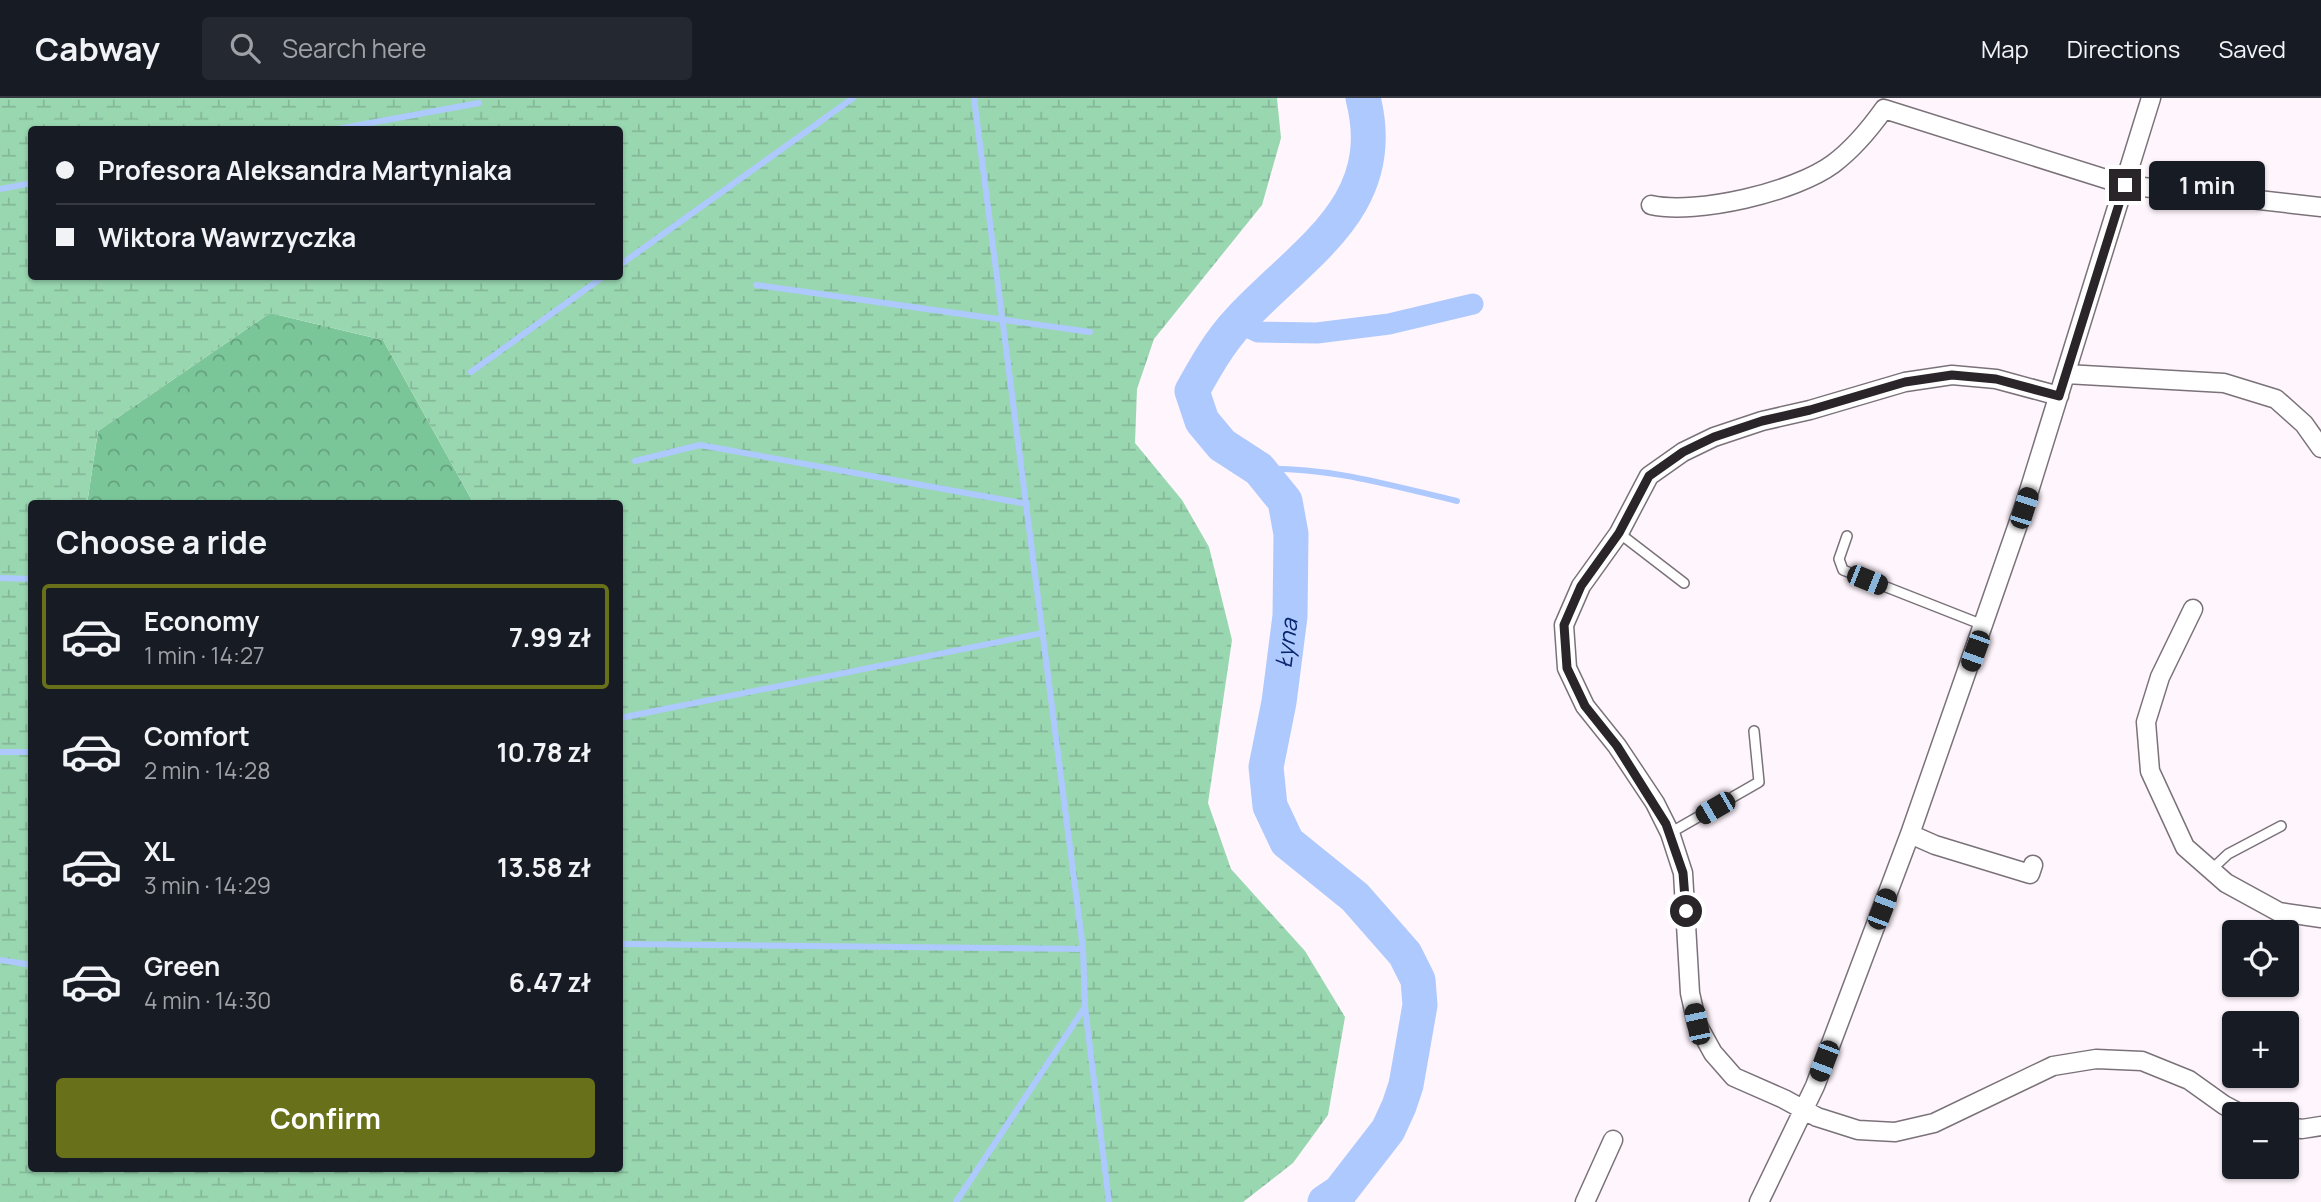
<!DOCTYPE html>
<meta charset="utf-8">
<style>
body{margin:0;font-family:Manrope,sans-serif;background:#242831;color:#f1f3f6;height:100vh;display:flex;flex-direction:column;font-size:26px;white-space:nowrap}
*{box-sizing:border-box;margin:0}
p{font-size:23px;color:#9ea1a6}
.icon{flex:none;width:38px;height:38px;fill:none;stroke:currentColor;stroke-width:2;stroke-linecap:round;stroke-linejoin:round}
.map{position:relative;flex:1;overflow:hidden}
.drawer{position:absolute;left:28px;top:402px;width:595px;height:672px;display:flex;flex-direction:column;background:#171b24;border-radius:7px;box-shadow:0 2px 5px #0004}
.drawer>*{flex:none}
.banner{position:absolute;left:28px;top:28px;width:595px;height:154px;border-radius:7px;box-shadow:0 2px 5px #0004;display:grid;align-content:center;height:154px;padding:0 28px;background:#171b24}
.buttons{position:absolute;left:2222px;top:822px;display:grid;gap:14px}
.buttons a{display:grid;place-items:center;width:77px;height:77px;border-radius:7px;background:#171b24;box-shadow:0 2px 5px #0004;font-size:35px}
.end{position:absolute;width:32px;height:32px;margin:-16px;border:9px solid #292528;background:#fff;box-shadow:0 0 0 4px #fff}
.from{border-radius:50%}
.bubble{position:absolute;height:49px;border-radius:7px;background:#171b24;box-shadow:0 2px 5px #0004;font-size:23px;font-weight:700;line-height:49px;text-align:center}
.car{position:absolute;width:21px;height:42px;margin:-21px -10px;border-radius:9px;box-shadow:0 0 5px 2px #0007;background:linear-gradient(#222 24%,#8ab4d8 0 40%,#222 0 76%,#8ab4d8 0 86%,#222 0)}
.banner b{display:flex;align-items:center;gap:24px;height:66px;font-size:26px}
.banner b+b{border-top:2px solid #363941}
.banner i{width:18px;height:18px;background:#f1f3f6}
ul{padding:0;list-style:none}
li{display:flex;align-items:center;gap:21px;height:105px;margin:0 14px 10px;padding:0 14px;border:4px solid transparent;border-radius:7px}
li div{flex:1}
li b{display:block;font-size:26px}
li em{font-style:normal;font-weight:700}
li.on{border-color:#68711a}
li>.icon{width:63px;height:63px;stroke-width:1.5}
h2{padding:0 28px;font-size:32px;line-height:84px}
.primary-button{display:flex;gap:14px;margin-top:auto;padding:14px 28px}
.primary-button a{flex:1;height:80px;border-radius:7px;background:#68711a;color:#fff;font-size:28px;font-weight:700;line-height:80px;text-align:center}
header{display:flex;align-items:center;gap:42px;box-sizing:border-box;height:98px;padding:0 35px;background:#171b24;border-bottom:2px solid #363941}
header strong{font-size:33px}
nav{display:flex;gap:38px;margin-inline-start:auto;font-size:24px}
.search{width:490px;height:63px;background:#242831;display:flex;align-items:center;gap:18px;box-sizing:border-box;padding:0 24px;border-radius:7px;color:#9ea1a6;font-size:26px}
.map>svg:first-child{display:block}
.forest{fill:url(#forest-crowns)}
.wetland{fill:url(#wetland-marsh);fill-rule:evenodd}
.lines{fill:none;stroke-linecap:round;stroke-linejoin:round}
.stream{stroke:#aec9fd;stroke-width:6}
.canal{stroke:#aec9fd;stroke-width:21}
.river{stroke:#aec9fd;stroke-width:35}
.service-casing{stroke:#7a7279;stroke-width:12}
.minor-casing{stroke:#7a7279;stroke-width:21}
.service{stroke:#fff;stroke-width:9}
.minor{stroke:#fff;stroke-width:18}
.route{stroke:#292528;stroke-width:9}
.labels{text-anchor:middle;stroke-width:6;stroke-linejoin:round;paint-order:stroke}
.water-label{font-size:23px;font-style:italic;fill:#08256d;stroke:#fff5fd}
</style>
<header>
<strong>Cabway</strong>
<div class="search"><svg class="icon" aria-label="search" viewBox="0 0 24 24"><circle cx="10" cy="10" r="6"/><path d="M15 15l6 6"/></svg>Search here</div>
<nav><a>Map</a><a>Directions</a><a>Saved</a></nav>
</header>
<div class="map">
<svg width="2321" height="1104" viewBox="0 0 2321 1104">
<defs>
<pattern id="forest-crowns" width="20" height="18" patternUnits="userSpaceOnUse" patternTransform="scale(1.75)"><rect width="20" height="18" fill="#7ac699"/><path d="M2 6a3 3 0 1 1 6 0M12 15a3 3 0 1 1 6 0" fill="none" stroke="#64a17d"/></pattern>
<pattern id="wetland-marsh" width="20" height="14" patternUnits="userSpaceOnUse" patternTransform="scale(1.75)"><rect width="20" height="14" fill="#99d7b1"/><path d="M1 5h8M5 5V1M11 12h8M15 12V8" fill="none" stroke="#84b898"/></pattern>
</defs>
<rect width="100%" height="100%" fill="#fff5fd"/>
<path class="forest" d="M270,215L383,242L474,406H87L98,333Z"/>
<path class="wetland" d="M0,0H1277L1281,40L1262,107L1154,241L1137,291L1135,345L1182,402L1209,449L1232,542L1208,705L1231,771L1305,853L1345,919L1328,1017L1293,1065L1243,1104H0ZM32,32H620V178H32ZM270,215L383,242L474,406H620V1071H32V406H87L98,333Z"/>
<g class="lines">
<path class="stream" d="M332,32L479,5
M0,91L32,85
M620,167L853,0
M756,187L1090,234
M471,274L604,178
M635,363L700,347L1027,406
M1259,371C1326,368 1393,388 1457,403
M0,480L32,481
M620,620L1043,535
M0,654H32
M620,846L1083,851
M0,862L32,867
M1085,909L1109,1104
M956,1104L1085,909L1083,851L974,0"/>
<path class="canal" d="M1237,224L1258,234L1317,235L1389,226L1473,206"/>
<path class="river" id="s1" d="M1325,1104L1340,1094L1388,1032L1399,1008L1406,987L1420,907L1418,882L1405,856L1355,799L1287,744L1270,708L1266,669L1279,604L1290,518L1291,436L1285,403L1259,371L1222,347L1202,323L1192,293C1206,268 1220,243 1239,223C1303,154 1391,108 1363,0"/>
<g class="service-casing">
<path id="service" d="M1619,435L1684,485
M1847,438L1839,461L1843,472L1983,527
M1670,735L1759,684L1754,633
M2211,772L2228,756L2281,728"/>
</g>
<g class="minor-casing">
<path id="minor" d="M1651,107C1697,117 1795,94 1833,66C1853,51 1869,32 1884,11L2125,87L2321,109
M2066,276L2224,285L2276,301L2304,326L2321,350
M2059,298L1996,281L1952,277L1905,284L1810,312L1762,323L1714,339L1683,354L1649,378L1619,435L1581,488L1564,527L1567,570L1585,608L1617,648L1655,705L1670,735L1683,775L1690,895L1697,926L1713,955L1734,979L1784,1001L1817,1019L1858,1032L1895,1034L1934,1025L2053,968L2096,961L2142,963L2189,982L2224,1007L2243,1017
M2193,511L2160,579L2146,624L2150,673L2185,749L2226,785L2279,814L2321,820
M1910,736L1935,747L2030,776L2033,767
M2287,1029L2302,1031L2321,1028
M1585,1104L1613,1042
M1759,1104L1815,988L1910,736L2024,409L2151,0"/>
</g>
<use href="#service" class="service"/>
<use href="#minor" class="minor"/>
</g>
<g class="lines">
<path class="route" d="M1686,813L1683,775L1666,726L1617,648L1585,608L1567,570L1564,527L1581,488L1619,435L1649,378L1683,354L1714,339L1762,323L1810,312L1905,284L1952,277L1996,281L2059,298L2125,87"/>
</g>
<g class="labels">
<g class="water-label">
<text dy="8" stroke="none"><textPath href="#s1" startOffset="648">Łyna</textPath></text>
</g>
</g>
</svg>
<div class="buttons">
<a><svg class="icon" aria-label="locate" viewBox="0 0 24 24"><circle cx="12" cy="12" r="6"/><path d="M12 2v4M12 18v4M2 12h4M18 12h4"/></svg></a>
<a>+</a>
<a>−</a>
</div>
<i class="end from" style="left:1686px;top:813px"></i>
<i class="end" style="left:2125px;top:87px"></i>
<div class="bubble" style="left:2149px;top:63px;width:116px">1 min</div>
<i class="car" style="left:2024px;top:410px;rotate:18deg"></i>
<i class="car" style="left:1867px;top:482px;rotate:112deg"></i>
<i class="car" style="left:1975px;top:553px;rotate:200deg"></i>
<i class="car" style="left:1715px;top:710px;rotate:240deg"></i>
<i class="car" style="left:1882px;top:811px;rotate:21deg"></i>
<i class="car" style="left:1697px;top:926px;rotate:348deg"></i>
<i class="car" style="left:1824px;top:963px;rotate:201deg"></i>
<div class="banner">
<b><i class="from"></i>Profesora Aleksandra Martyniaka</b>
<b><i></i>Wiktora Wawrzyczka</b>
</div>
<section class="drawer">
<h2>Choose a ride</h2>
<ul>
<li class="on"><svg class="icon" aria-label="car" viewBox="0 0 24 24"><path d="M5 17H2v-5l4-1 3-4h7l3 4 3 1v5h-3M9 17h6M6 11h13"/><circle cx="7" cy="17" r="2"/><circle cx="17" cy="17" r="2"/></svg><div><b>Economy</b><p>1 min · 14:27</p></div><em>7.99 zł</em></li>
<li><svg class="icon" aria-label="car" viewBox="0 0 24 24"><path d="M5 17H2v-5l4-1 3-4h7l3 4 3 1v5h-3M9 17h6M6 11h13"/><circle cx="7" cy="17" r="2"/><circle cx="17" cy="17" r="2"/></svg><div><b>Comfort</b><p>2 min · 14:28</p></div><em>10.78 zł</em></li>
<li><svg class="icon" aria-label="car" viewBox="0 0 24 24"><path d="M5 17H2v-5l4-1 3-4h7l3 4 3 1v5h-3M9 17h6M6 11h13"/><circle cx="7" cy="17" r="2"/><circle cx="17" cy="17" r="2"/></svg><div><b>XL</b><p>3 min · 14:29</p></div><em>13.58 zł</em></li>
<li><svg class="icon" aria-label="car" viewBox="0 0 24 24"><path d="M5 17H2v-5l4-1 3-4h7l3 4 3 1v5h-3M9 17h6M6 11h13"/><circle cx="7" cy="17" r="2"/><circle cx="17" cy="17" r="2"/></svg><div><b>Green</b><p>4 min · 14:30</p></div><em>6.47 zł</em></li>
</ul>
<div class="primary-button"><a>Confirm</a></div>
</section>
</div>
